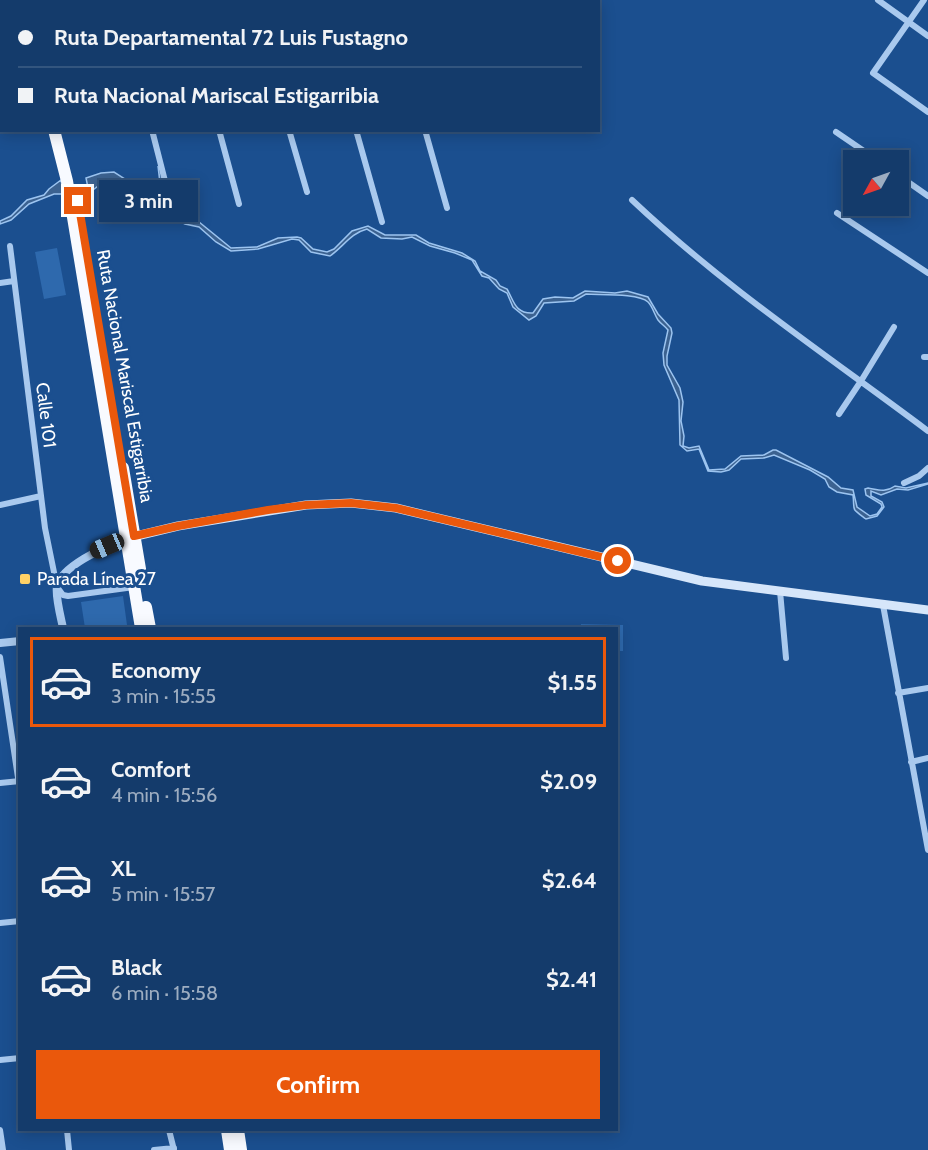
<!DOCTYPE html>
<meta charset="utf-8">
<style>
body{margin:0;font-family:Cabin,sans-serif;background:#214673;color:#f1f3f6;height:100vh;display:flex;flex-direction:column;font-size:22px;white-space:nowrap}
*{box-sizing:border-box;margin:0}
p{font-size:20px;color:#9dadc1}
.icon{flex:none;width:33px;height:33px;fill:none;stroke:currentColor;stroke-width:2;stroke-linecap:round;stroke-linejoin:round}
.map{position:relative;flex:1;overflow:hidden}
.panel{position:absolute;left:18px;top:627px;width:600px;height:504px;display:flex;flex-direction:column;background:#143b6b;border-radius:0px;box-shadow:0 3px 15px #0003,0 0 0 2px #33557e}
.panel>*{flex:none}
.guide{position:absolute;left:0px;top:0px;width:600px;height:132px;box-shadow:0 3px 15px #0003,0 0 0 2px #33557e;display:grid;align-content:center;height:132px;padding:0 18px;background:#143b6b}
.needle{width:39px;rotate:230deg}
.controls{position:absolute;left:843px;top:150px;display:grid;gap:12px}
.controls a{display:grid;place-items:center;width:66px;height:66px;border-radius:0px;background:#143b6b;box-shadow:0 3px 15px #0003,0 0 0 2px #33557e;font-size:30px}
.end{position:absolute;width:27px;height:27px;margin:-14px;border:8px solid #ea580c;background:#fff;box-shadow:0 0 0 3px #fff}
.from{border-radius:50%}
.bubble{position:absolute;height:42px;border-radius:0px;background:#143b6b;box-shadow:0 3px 15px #0003,0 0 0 2px #33557e;font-size:20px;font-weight:700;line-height:42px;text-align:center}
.car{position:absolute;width:18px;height:36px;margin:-18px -9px;border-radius:8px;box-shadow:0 0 4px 2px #0007;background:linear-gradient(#222 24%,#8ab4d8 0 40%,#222 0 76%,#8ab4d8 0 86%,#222 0)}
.guide b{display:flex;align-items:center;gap:21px;height:57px;font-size:22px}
.guide b+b{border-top:2px solid #33557e}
.guide i{width:15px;height:15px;background:#f1f3f6}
ul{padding:10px 0 0;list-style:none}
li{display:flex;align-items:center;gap:18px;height:90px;margin:0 12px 9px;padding:0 6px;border:3px solid transparent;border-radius:0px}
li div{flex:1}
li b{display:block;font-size:22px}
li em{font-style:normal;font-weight:700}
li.active{border-color:#ea580c}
li>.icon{width:54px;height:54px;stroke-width:1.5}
.cta{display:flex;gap:12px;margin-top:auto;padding:12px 18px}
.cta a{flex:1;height:69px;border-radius:0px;background:#ea580c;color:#fff;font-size:24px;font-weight:700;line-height:69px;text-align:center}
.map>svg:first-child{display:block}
.green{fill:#2e69ad}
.water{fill:#3c6290;stroke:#9cc4f0;stroke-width:1.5}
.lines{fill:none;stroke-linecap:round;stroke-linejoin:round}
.minor{stroke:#a9c9ee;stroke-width:6}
.tertiary{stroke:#a9c9ee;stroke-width:8}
.secondary{stroke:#d6e6fa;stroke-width:9}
.trunk{stroke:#f8faff;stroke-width:12}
.route{stroke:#ea580c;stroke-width:8}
.poi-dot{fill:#ffd166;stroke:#1b4f8f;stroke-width:2}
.labels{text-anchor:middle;stroke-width:6;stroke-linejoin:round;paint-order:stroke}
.street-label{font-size:18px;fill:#fff;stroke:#1b4f8f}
.poi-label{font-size:18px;fill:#fff;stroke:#1b4f8f;text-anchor:start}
</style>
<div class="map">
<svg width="928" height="1150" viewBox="0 0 928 1150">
<rect width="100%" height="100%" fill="#1b4f8f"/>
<path class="green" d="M57,248L66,295L44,299L35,252Z
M123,596L127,625L85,628L81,602Z
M581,624L623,625V651H617L616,628H581Z"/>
<path class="water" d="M158,166L163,201L166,200C179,213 176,224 199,222L231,248L257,247L278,238L297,237L301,238L313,249L327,252L334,249L352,231L368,226L385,235H416L429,243L462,253L475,261L480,271L496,280L500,286L507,289C514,301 515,314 533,313L543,299L555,297L573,298L585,291L615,293L627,291L648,297L658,314L671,328L672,333L667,356V365L680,388L683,402L681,421L684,436L683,446L689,448L699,446L709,470L725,469L741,456L764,455L773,450H776L828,477L841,488L853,490L857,507L870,516L877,514L882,507L881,504L866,495L865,489L868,488C879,490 885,493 895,486L906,488L928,483V484L908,490L897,489L881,495L871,491V496L882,502L884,507L877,516L866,519C850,507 855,512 853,495L837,492L829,487L825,479L810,470L774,455L764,458L741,459L729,470L721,472L708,471L699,449L687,451L680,445L679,400L664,365L663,353L668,330C665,326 661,324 658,320C654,314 653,307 648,302C639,293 600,295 586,294L574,301L544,303L536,316L529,320L513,307L507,293L499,289L489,278L482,276L472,260L455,253L430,246L412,237L402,239L381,238L367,229C351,233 343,247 330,256L311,252L299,240L292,239L258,249L231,251L216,242L199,227L185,224L179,221L173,216L167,207L132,191L123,183L115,179L106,180L89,193L86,178L101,173L114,172L125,179L137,190L156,201H162Z
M61,180L64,194H54L29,204L11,220L0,224V221L11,216L27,200L44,195L49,189Z"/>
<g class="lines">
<path class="minor" d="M319,0L320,2
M527,0V2
M878,0L928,36
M924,0L873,73L928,112
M291,2L296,0
M152,130L165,181
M219,130L239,204
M289,130L307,192
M356,130L382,222
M425,130L447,208
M836,132L877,160
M898,175L928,196
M632,200C723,286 828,356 928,431
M837,213L928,273
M10,246L45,528L57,587L63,595L68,596L134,587
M0,283L14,281
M924,357H928
M839,414L861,381L894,327
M904,483L919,476L928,468
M0,505L41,496
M780,591L786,658
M883,605L928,850
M0,657L20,791
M898,693L928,688
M911,762L928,758
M0,783L20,781
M0,923L20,921
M0,1060L20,1058
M0,1130L3,1150
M67,1130L69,1150
M169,1130L174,1150
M154,1150L174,1148"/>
<path class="tertiary" d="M63,628C61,618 55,596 57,586C62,565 108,546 126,538
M0,643L20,641"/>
<path class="secondary" d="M128,538L178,526L306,505L351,503L396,508L702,581L928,610"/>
<path class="trunk" d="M0,17L2,19
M0,29L2,32
M54,130L67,181L141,628
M123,468L140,569
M146,607L150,628
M227,1130L230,1150
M238,1130L241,1150"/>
</g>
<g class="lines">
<path class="route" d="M78,201L134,536L178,526L268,510L306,505L351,503L396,508L618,561"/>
</g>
<rect class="poi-dot" x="19" y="573" width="12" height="12" rx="3"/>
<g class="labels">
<g class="street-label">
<text transform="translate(125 376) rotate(80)" y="6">Ruta Nacional Mariscal Estigarribia</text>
<text transform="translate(46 415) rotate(83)" y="6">Calle 101</text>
</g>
<g class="poi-label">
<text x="37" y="585">Parada Línea 27</text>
</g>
</g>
</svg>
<div class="controls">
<a><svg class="needle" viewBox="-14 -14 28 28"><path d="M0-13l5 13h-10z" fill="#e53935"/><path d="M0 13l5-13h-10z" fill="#9dadc1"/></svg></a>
</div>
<i class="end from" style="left:618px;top:561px"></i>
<i class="end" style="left:78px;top:201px"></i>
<div class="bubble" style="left:99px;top:180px;width:99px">3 min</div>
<i class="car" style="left:107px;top:546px;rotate:247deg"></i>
<div class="guide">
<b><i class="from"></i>Ruta Departamental 72 Luis Fustagno</b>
<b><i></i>Ruta Nacional Mariscal Estigarribia</b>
</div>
<section class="panel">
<ul>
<li class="active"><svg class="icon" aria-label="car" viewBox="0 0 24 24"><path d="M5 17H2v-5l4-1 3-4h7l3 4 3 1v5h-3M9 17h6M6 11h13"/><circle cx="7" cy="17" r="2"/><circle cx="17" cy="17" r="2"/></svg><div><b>Economy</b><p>3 min · 15:55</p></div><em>$1.55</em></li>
<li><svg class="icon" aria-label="car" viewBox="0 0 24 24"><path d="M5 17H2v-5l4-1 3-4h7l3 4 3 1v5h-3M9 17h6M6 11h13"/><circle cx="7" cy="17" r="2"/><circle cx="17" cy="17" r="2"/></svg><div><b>Comfort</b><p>4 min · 15:56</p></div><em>$2.09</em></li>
<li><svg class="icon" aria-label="car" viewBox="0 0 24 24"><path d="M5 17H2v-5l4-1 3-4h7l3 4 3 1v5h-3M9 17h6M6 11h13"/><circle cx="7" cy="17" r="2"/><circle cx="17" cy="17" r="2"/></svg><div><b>XL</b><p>5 min · 15:57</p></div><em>$2.64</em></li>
<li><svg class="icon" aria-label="car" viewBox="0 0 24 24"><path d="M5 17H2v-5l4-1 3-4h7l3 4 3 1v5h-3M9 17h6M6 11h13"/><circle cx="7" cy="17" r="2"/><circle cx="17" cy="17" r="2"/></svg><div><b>Black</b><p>6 min · 15:58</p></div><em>$2.41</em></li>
</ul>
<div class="cta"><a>Confirm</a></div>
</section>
</div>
